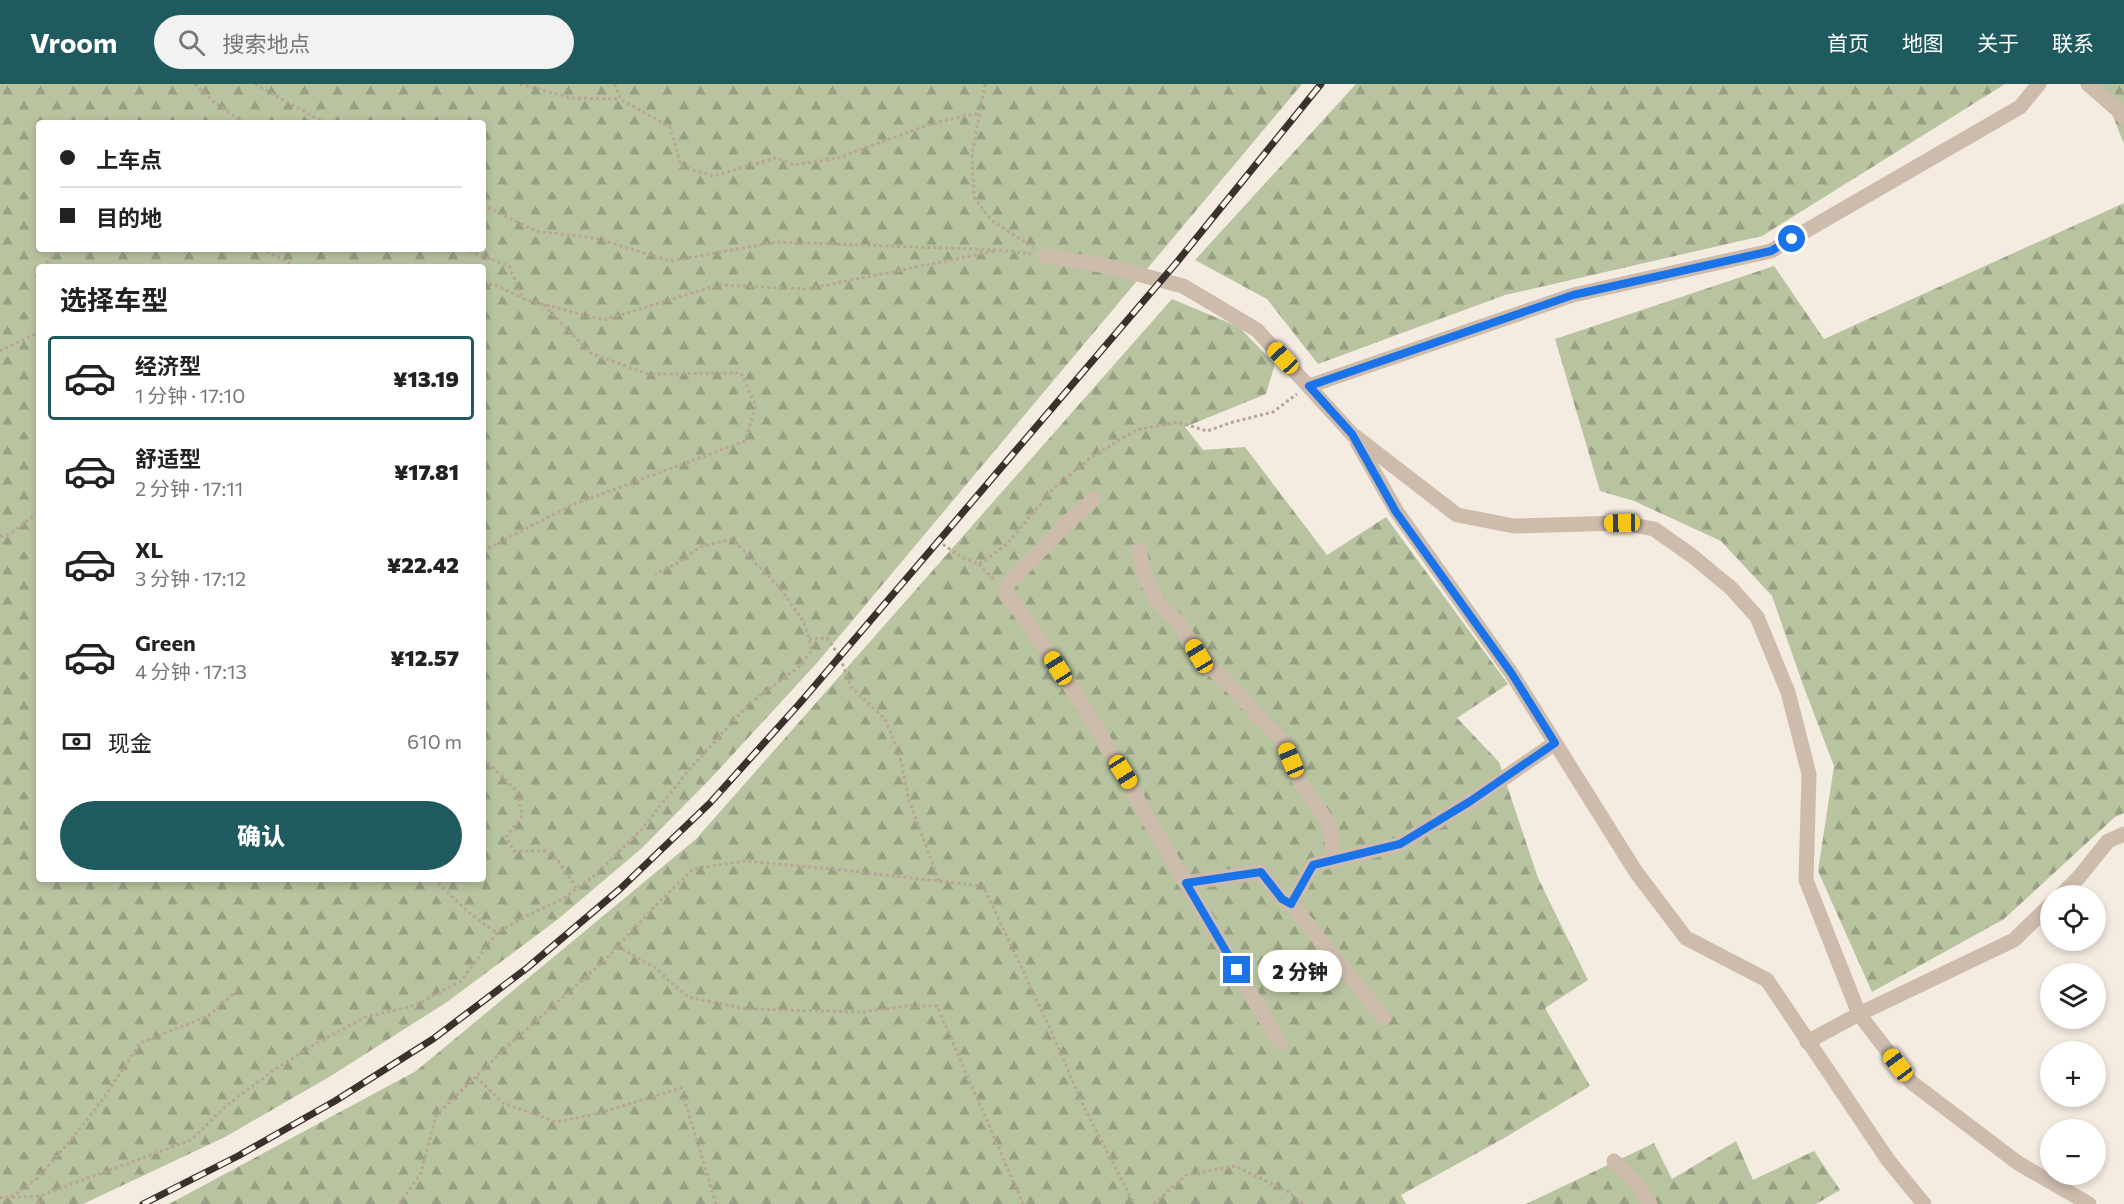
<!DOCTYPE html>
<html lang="zh">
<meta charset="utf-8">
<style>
body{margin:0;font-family:Commissioner,"Noto Sans SC",sans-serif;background:#f2f2f2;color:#222;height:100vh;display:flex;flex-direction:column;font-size:22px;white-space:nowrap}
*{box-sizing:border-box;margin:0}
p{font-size:20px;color:#767676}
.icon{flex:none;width:33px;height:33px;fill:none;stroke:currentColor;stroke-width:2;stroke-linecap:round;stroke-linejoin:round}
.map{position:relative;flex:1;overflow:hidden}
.sheet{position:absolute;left:36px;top:180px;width:450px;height:618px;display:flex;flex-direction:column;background:#fff;border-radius:6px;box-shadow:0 3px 9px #0003}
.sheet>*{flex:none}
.banner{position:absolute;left:36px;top:36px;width:450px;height:132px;border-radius:6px;box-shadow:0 3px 9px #0003;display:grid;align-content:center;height:132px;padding:0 24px;background:#fff}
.controls{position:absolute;left:2040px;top:801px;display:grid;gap:12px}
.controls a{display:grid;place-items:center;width:66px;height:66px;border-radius:50%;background:#fff;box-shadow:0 3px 9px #0003;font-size:30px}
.end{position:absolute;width:27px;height:27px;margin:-14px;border:8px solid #1a73e8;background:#fff;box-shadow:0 0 0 3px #fff}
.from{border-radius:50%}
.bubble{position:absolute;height:42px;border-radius:21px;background:#fff;box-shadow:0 3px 9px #0003;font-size:20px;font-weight:800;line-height:42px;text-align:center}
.car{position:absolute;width:18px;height:36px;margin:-18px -9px;border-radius:8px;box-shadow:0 0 4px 2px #0007;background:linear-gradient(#f5c518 24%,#345 0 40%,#f5c518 0 76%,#345 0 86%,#f5c518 0)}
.banner b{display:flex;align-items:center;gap:21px;height:57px;font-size:22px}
.banner b+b{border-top:2px solid #e0e0e0}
.banner i{width:15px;height:15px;background:#222}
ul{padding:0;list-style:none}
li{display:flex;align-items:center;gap:18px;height:84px;margin:0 12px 9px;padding:0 12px;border:3px solid transparent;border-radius:6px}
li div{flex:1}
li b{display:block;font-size:22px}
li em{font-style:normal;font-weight:800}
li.on{border-color:#1f5a5e}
li>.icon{width:54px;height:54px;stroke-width:1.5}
h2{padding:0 24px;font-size:27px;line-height:72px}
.pay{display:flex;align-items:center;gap:15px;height:66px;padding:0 24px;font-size:22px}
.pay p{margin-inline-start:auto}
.cta{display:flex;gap:12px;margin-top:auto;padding:12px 24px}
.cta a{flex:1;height:69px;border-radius:36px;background:#1f5a5e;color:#fff;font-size:24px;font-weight:800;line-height:69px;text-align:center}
header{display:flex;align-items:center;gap:36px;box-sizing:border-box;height:84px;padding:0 30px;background:#1f5a5e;color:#fff}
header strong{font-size:28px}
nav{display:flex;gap:33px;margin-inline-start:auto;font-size:21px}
.search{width:420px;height:54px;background:#f2f2f2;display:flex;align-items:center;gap:15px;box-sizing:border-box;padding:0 21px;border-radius:33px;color:#767676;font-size:22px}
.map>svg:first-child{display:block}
.forest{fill:url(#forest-firs);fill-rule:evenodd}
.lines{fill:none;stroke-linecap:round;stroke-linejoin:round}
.path{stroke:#b9a596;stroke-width:3;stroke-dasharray:3 3;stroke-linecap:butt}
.minor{stroke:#cdbbac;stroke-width:15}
.rail-casing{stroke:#3b302b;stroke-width:7}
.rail{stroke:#fbf5ee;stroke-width:4.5;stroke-dasharray:14;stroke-linecap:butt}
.route{stroke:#1a73e8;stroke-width:8}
</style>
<header>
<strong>Vroom</strong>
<div class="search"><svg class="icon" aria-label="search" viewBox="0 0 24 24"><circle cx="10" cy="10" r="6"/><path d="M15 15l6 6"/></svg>搜索地点</div>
<nav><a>首页</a><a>地图</a><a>关于</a><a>联系</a></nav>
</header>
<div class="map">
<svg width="2124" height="1120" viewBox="0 0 2124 1120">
<defs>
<pattern id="forest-firs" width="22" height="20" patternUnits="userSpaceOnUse" patternTransform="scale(1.5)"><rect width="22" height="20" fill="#b8c4a0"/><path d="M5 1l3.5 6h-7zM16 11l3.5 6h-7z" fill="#97a083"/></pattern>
</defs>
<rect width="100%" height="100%" fill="#f4ebe1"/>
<path class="forest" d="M0,0H1302L816,580L713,692L642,764L557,836L447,918L329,993L225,1053L83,1120H0ZM39,39H483V165H39ZM39,183H483V795H39Z
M1356,0H2005L1762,152L1505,211L1318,280L1267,215L1195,176Z
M2100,0H2124V60Z
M2124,119V729L2115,733L2004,835L1872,908L1818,787L1834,682L1803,601L1772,512L1721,457L1634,417L1600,407L1555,255L1774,182L1824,255Z
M1172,215L1239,243L1275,280L1266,310L1185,343L1203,366L1245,363L1327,471L1386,433L1508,600L1457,634L1499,678L1538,794L1588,896L1545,924L1590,1002L1506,1053L1401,1111L1406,1120H169L416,987L696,755Z
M1736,1057L1753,1096L1814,1067L1840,1106L1816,1120H1526L1654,1059L1672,1095Z"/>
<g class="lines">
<path class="path" d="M195,0L215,19L244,39
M255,0L316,34L330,39
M520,0L571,14L620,15
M615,0L620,15L670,43L681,82L713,92L776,74L794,81L838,74L933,39L980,29
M985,0L972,71L974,113L991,136L1034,164
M483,121L535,147L595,154L671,177L776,158L1001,166L1031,170
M261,165L298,183
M464,165L509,182L523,215L604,236L718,201L807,205L996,167
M42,183L61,165
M39,186L36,188L39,214
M483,201L493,200L522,214
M0,267L39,248
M0,452L10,450L39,428
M938,457L961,473L979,480L1006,461L1053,405L1090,374L1136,346L1178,338L1207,347L1233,338L1273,328L1297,310
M483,467L572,421L745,357L756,322L741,289L648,290L590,269L543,220
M979,480L994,496
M809,555L827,554L840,573L851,603L885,635L899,669L909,716L939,797
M483,668L485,676L517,707L522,732L506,753L514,767H545L559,778L577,805
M434,795L468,828L497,849
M617,862L654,883L688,913L747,925L862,928L908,922H937L1023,1120
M476,993L503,1019L556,1038L596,1030L681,1004L716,1120
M11,1113L39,1093L74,1052L103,1015L140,959L208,932L237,907
M0,1114L39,1112L191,1056L227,1021L274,986L315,960L366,933L416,921L461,897L497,849L526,832L561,816L594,792L641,746L687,688L749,620L800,582L812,566L804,538L780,504L732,455L700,463L678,479L655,490
M38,1120L39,1112
M399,1120L421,1089L436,1031L509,961L605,876L660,817L693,785L744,777L823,784L983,802L1049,942L1082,1019L1134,1120
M1154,1120L1186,1091L1235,1082L1287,1107L1303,1120"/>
<path class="minor" d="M2088,0L2120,28L2124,34
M1045,172L1107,182L1183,202L1257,246L1352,350L1457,431L1514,442L1622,439L1654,445L1691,471L1731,504L1757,533L1788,608L1809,690L1806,796L1859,930L1911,998L2018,1079L2089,1120
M1309,302L1573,211L1771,167L2020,23L2039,0
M1357,358L1397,428L1512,590L1636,788L1686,854L1767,896L1888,1076L1924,1120
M1094,415L1069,437L1009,499L1005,507C1057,580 1107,655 1148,735L1280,959
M1139,466L1144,490L1157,518L1179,539L1199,572L1234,605L1256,630L1282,656L1299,696L1329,740L1335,776L1400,760L1469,718L1555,659
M1186,799L1261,788L1282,815L1291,820L1313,781L1335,776
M2060,812L2079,793L2108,757L2124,750
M1291,820L1384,934
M1807,958L1859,930L2014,856L2050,821
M1614,1077L1637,1100L1650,1120"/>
<g class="rail-casing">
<path id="rail" d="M143,1120L238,1072L335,1017L433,955L527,884L620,805L710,719L800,619L1177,178L1321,0"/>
</g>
<use href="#rail" class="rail"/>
</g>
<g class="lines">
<path class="route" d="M1237,886L1186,799L1261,788L1282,815L1291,820L1313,781L1400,760L1469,718L1555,659L1512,590L1396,428L1352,350L1309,302L1573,211L1771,167L1792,155"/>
</g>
</svg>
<div class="controls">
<a><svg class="icon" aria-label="locate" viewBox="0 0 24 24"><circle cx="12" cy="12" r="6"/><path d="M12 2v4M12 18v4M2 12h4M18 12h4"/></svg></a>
<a><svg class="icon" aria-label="layers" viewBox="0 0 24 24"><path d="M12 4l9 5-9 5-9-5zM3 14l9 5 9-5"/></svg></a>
<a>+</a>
<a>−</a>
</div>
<i class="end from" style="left:1792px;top:155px"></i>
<i class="end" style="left:1237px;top:886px"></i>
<div class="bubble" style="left:1258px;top:866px;width:84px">2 分钟</div>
<i class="car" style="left:1283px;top:274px;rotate:317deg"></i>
<i class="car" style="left:1622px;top:439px;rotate:269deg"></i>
<i class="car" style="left:1199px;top:572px;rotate:329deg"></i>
<i class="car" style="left:1058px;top:584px;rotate:328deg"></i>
<i class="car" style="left:1291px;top:676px;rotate:337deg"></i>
<i class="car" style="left:1123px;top:688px;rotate:148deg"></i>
<i class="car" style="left:1898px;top:981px;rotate:323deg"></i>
<div class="banner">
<b><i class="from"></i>上车点</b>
<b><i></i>目的地</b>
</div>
<section class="sheet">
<h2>选择车型</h2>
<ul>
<li class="on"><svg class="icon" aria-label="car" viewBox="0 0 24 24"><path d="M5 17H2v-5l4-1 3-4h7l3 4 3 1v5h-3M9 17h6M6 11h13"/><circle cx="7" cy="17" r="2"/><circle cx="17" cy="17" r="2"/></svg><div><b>经济型</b><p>1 分钟 · 17:10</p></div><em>¥13.19</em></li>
<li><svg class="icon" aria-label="car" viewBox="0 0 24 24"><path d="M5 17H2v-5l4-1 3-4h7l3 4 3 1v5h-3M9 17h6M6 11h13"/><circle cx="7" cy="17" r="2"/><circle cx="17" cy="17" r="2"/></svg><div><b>舒适型</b><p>2 分钟 · 17:11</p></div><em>¥17.81</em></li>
<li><svg class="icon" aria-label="car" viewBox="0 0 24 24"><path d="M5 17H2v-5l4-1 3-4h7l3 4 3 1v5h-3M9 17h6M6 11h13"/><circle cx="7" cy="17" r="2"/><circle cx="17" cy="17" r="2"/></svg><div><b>XL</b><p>3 分钟 · 17:12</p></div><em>¥22.42</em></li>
<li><svg class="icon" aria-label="car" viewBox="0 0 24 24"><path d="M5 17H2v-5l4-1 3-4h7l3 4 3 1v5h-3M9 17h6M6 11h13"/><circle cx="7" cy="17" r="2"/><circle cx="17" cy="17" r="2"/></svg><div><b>Green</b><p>4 分钟 · 17:13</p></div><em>¥12.57</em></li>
</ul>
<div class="pay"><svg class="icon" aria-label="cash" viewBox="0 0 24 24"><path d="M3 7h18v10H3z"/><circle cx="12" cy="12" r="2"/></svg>现金<p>610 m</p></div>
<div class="cta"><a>确认</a></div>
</section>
</div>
